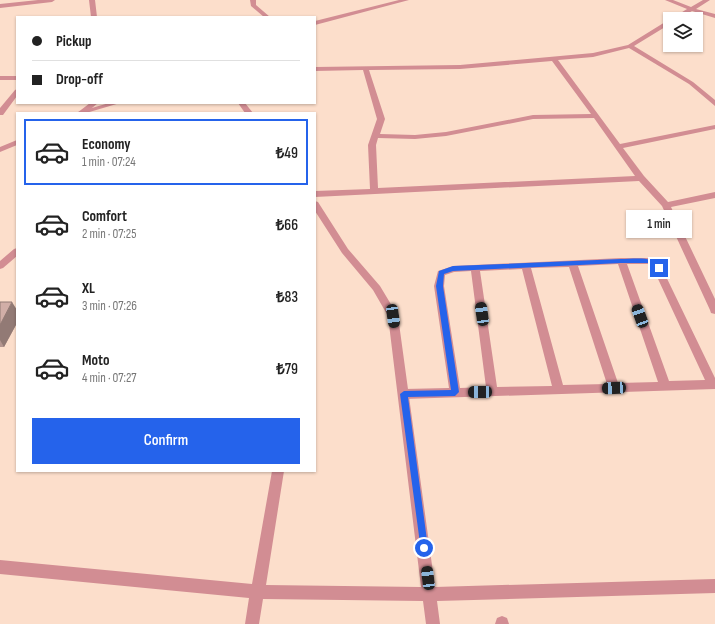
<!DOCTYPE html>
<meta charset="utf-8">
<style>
body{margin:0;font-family:"Sofia Sans Condensed",sans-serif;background:#f2f2f2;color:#222;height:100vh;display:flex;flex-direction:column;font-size:15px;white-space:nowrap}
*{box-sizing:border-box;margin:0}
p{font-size:13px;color:#767676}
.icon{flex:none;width:22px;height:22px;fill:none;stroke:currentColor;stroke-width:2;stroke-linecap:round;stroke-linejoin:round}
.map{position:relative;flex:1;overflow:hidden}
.sheet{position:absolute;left:16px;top:112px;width:300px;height:360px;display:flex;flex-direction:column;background:#fff;border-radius:0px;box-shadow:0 1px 3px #0004}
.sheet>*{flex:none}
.hud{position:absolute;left:16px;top:16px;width:300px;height:88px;border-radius:0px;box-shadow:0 1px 3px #0004;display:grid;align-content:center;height:88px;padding:0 16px;background:#fff}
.buttons{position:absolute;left:663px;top:12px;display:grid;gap:8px}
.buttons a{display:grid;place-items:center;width:40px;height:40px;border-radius:0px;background:#fff;box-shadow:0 1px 3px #0004;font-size:20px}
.end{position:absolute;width:18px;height:18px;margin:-9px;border:5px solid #2563eb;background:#fff;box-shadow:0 0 0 2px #fff}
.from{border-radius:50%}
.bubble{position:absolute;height:28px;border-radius:0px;background:#fff;box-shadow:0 1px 3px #0004;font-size:13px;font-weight:600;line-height:28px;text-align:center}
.car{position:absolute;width:12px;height:24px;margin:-12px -6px;border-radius:5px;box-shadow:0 0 3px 1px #0007;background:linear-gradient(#222 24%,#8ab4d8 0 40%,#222 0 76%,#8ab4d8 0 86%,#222 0)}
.hud b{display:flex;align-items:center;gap:14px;height:38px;font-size:15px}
.hud b+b{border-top:1px solid #e0e0e0}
.hud i{width:10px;height:10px;background:#222}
ul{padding:7px 0 0;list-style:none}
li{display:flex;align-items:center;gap:12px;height:66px;margin:0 8px 6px;padding:0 8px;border:2px solid transparent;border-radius:0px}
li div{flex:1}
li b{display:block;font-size:15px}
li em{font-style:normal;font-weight:600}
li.active{border-color:#2563eb}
li>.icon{width:36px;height:36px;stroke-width:1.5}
.button{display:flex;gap:8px;margin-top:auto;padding:8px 16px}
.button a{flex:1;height:46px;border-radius:0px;background:#2563eb;color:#fff;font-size:16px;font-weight:600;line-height:46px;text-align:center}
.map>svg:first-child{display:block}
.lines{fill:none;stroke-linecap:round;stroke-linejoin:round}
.service{fill:#d28d93;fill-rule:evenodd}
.minor{fill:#d28d93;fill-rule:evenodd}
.tertiary{fill:#d28d93;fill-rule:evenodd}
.wall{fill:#b49690}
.shaded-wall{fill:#927a75}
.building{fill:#d1aea7;stroke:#927a75}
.route{fill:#2563eb}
</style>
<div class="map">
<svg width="715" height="624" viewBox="0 0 715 624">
<rect width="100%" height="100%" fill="#fcdecb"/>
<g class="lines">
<path class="service" d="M250,0H256V5L270,17H264L251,6Z
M621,258H651L659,262L715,378V389L404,399L400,397L398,394L400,391L404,389L449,388L434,286L438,271L453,266ZM618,264L658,382L618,383L578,266ZM627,264H649L652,266L705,380L669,381ZM569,267L607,384L563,385L531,268ZM522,269L552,386L497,387L480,271ZM471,271L486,387L460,388L444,286L445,275L454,272Z
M502,616L507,618L509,624H495L497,618Z"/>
<path class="minor" d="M38,0H55L52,2L0,8V4Z
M89,0H95L97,17H91Z
M665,0H673L691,7L703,0H710L696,9L715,14V18L692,11L678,19H671L687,9Z
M670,19V24L634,46L693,82L715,100V106L689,84L629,48L593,57L558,60L620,144L715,125V129L623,148L644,176L668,202L715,192V198L671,207L715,299V314L711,313L710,310L662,206L639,181L315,197V191L370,189L368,145L377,119L363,70L315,71V67L460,65L593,53L628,45ZM552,61L591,114L533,115L446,132L415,135L380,134L385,119L369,70L460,69ZM594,118L635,176L378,188L376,145L378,138L415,139L446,136L533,119Z
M0,76H17V80H0Z
M17,89V96L3,115H0V108L15,90Z
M109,103H120L86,113L78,112Z
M238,103H245L253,113H245Z
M315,201L318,202L348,249L380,286L398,316L435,587L715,579V593L437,601L440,624H426L423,601L263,599L259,624H245L249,598L0,574V560L252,584L272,471H284L266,585L421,587L388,316L373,290L342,253L315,211Z
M17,248V256L3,268L0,269V261L14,249Z"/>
<path class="tertiary" d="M399,0H409L315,25V21Z
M90,103H98L86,113H77Z
M17,140V145L0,152V147Z"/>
</g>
<path class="wall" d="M0,302L17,310V323L4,347H0Z"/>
<path class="shaded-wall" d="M12,302L17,310V323L4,347L0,340V325Z"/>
<path class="building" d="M0,302H12L0,325Z"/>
<path class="route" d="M621,259C634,259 654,255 662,268L657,269L654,266L650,263H621L453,271L444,274L443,286L459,392L455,396L408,397L428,548L427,551L424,552L421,551L400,394L404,391L451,390L436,286L439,271L453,266Z"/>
</svg>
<div class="buttons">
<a><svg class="icon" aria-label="layers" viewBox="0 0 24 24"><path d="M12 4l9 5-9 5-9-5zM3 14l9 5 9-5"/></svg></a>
</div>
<i class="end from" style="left:424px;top:548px"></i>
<i class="end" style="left:659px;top:268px"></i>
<div class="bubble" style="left:626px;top:210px;width:66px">1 min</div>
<i class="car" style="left:482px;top:314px;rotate:352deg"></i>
<i class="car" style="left:393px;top:316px;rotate:172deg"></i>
<i class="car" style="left:640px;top:316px;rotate:340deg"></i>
<i class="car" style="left:614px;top:388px;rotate:267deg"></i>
<i class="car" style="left:480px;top:392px;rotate:269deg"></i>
<i class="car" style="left:428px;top:578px;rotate:353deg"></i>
<div class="hud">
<b><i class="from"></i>Pickup</b>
<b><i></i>Drop-off</b>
</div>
<section class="sheet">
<ul>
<li class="active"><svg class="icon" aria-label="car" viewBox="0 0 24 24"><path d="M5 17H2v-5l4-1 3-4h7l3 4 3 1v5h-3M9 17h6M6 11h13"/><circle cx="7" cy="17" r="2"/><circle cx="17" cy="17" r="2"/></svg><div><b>Economy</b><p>1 min · 07:24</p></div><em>₺49</em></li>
<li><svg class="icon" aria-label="car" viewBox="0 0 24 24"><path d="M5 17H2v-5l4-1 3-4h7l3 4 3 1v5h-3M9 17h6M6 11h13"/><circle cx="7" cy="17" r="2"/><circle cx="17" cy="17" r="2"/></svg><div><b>Comfort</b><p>2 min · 07:25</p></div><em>₺66</em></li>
<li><svg class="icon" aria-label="car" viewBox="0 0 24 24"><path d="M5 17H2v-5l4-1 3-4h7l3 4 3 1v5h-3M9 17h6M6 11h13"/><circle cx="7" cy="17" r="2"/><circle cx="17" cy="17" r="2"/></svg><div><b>XL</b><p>3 min · 07:26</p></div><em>₺83</em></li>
<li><svg class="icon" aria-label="car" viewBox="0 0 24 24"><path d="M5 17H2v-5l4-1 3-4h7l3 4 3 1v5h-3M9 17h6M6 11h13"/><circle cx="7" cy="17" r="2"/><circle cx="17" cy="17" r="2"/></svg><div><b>Moto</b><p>4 min · 07:27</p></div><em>₺79</em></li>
</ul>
<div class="button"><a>Confirm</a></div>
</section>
</div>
